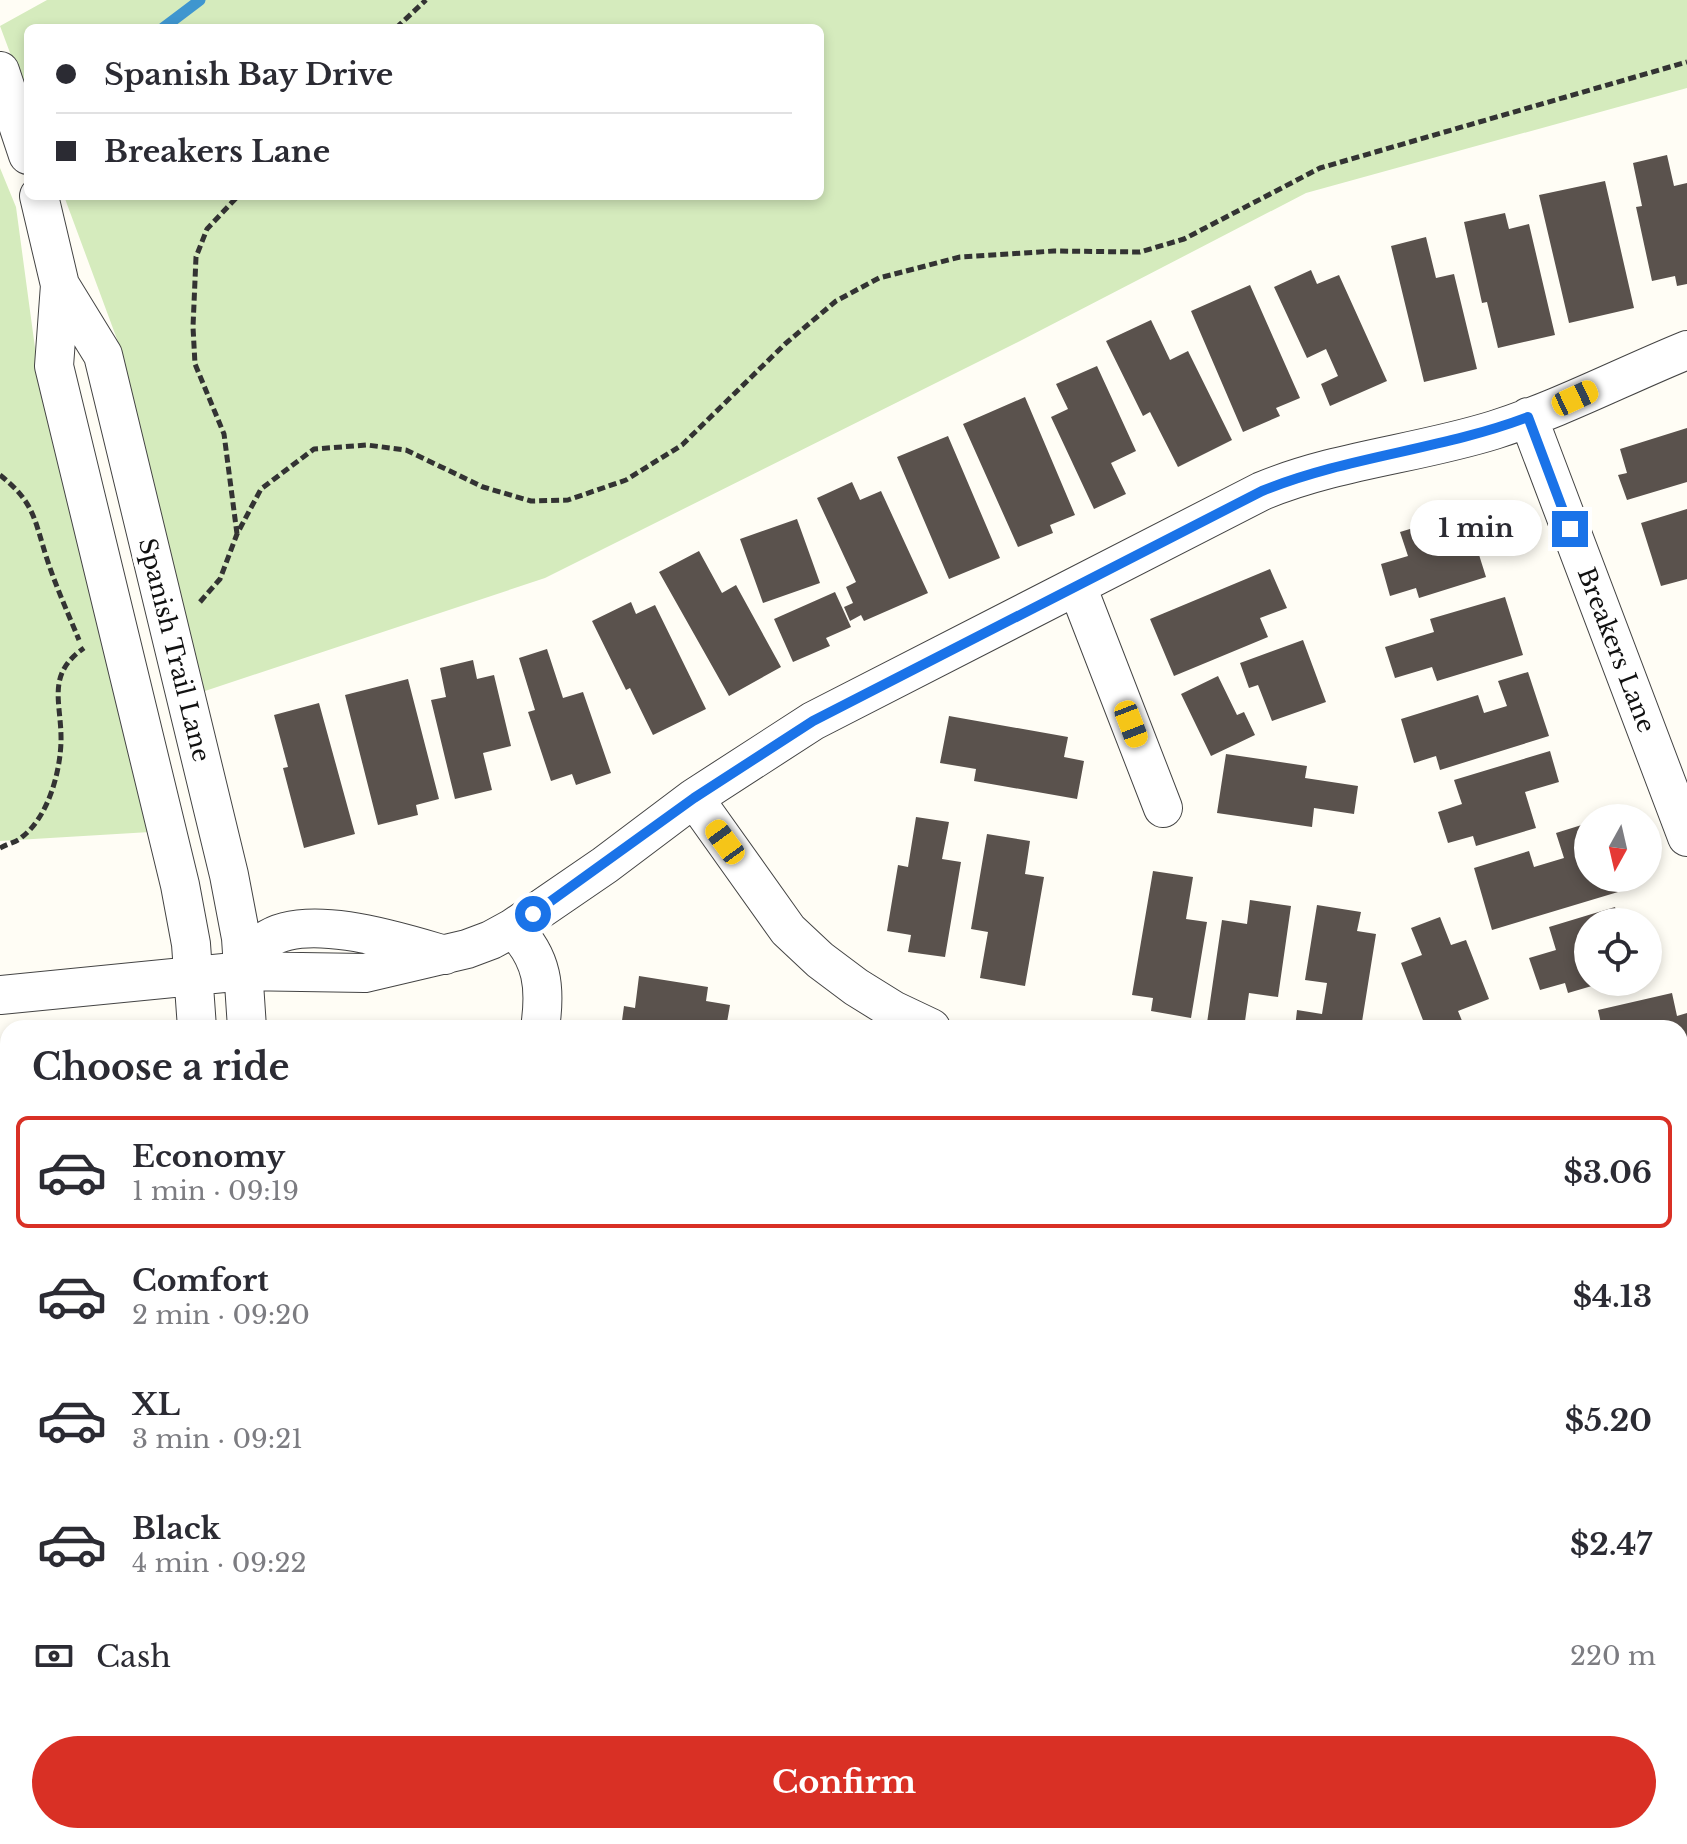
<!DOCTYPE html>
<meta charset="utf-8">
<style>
body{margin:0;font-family:"Libre Baskerville",serif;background:#f2f2f3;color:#2b2b33;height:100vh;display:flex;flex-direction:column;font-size:30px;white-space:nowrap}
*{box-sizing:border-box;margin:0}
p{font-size:26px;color:#7c7c81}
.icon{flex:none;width:44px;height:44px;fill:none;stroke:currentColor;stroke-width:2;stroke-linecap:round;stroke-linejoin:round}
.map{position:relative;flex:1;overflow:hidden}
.sheet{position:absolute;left:0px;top:1020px;width:1688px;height:824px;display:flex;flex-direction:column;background:#fff;border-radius:24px 24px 0 0;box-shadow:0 4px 12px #0003}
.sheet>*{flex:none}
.banner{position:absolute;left:24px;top:24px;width:800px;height:176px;border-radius:12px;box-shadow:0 4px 12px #0003;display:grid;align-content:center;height:176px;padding:0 32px;background:#fff}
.needle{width:52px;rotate:188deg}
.fabs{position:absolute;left:1574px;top:804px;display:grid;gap:16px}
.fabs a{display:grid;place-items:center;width:88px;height:88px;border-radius:50%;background:#fff;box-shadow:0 4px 12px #0003;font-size:40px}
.end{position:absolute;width:36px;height:36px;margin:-18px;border:10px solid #1a73e8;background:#fff;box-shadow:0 0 0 4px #fff}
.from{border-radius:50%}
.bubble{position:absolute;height:56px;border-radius:28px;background:#fff;box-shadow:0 4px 12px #0003;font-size:26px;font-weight:700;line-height:56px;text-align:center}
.car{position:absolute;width:24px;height:48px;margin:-24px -12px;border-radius:10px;box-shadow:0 0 6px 2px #0007;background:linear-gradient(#f5c518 24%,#345 0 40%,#f5c518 0 76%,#345 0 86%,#f5c518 0)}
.banner b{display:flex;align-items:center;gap:28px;height:76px;font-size:30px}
.banner b+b{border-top:2px solid #e1e1e2}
.banner i{width:20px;height:20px;background:#2b2b33}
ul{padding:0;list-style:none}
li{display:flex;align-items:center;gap:24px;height:112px;margin:0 16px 12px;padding:0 16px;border:4px solid transparent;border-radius:12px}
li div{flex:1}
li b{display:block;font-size:30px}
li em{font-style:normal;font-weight:700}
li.active{border-color:#d93025}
li>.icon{width:72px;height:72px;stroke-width:1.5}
h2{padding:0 32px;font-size:36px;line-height:96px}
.pay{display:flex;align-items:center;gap:20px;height:88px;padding:0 32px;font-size:30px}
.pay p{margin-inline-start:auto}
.button{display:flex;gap:16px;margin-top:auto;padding:16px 32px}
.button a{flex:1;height:92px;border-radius:48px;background:#d93025;color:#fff;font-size:32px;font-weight:700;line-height:92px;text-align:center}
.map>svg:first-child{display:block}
.green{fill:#d5ebbd}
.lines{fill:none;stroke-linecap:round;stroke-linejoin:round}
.stream{stroke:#3f96cf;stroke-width:11}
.building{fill:#5a524d}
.minor-casing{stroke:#444;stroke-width:40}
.path{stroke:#333;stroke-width:5;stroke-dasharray:8 4;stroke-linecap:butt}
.minor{stroke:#fff;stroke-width:38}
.route{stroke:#1a73e8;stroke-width:10}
.labels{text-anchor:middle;stroke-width:8;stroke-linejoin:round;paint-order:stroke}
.street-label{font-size:24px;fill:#111;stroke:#fff}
</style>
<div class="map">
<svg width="1687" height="1844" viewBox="0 0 1687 1844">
<rect width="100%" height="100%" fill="#fffdf5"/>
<path class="green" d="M47,0H1687V88L1306,193L1020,341L545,578L199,693L121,350L64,196H820V28H28V101L0,26Z
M0,168L16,207L38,370L150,832L0,841Z
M1680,1390L1687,1391V1844H30L27,1836H1680Z"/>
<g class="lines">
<path class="stream" d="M163,28L200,0
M1019,1836L1034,1844"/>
</g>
<path class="building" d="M1667,155L1674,186L1687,183V284L1677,286L1675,276L1652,281L1636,207L1642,206L1633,163Z
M1605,181L1634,308L1569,323L1539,195Z
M1505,213L1509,229L1529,224L1555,335L1498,348L1487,302L1482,303L1464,222Z
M1426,237L1436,278L1454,274L1477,369L1424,382L1391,246Z
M1311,270L1317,284L1339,275L1387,381L1330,406L1321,384L1338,376L1326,349L1307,358L1274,287Z
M1250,285L1300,398L1276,408L1280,416L1243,432L1191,311Z
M1151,320L1170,360L1188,351L1232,440L1178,467L1150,412L1143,416L1106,341Z
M1097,366L1136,451L1111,463L1126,494L1094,509L1051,417L1068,409L1056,384Z
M1025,397L1075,515L1050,525L1053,533L1018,547L963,424Z
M1687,428V482L1627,500L1618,475L1627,473L1620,449Z
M948,436L1000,558L949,579L897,457Z
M852,482L860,500L881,491L928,593L864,621L861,615L850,621L844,607L853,603L846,587L856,582L817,498Z
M1496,503L1506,532L1475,542L1486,577L1419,598L1416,588L1390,596L1381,564L1408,556L1400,532Z
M1687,509V579L1661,586L1641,523Z
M797,519L820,583L763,603L740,539Z
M699,551L722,593L736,585L781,667L729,696L659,572Z
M1270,569L1287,608L1260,618L1268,637L1174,676L1150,619Z
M835,592L851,627L826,638L830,646L793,662L774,619Z
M1505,597L1523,655L1437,681L1432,667L1395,678L1385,647L1434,632L1430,619Z
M631,602L636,614L655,605L706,709L653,735L630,688L626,690L592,621Z
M1303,640L1326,702L1272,721L1258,685L1249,688L1240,663Z
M547,649L563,698L583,692L611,773L576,785L572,774L551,781L528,712L535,710L519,658Z
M473,660L477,679L494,675L511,746L483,753L492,790L455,799L431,700L446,697L440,668Z
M1528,672L1549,736L1440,770L1436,756L1414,763L1401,719L1478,695L1484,713L1507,706L1498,681Z
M1218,676L1237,715L1244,712L1255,735L1211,756L1181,694Z
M408,679L439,799L416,805L418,815L378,825L345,695Z
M319,703L355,834L304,848L283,768L288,767L274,715Z
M949,716L1068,737L1064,757L1084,761L1077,799L974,781L976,769L940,763Z
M1550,751L1559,782L1525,792L1536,828L1476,846L1473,836L1448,843L1438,812L1462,804L1454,780Z
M1226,754L1307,766L1305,778L1358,786L1354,814L1314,808L1312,827L1217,813Z
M916,817L949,822L942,859L961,862L945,957L908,952L911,935L887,931L898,865L908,867Z
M1588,823V878H1614L1618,892L1492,930L1474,868L1529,851L1534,867L1564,858L1556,833Z
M987,834L1030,841L1025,874L1044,877L1025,986L980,978L988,932L971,929Z
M1153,871L1193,877L1186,919L1207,922L1191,1018L1151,1011L1153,998L1132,995Z
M1250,900L1291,906L1278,997L1249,993L1244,1028L1207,1023L1222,920L1247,924Z
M1317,905L1361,912L1357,931L1376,934L1361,1028H1295L1297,1010L1322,1014L1327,983L1305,980Z
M1615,907L1620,922H1588V982L1602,983L1568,993L1565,983L1540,990L1529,958L1556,950L1549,927Z
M1440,917L1451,945L1466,940L1489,999L1458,1011L1465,1028H1426L1401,963L1422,955L1411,928Z
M639,976L708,987L706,1001L730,1005L726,1028H621L624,1006L635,1008Z
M1672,993L1677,1016L1687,1013V1052L1680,1054V1028H1602L1598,1010Z
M382,1020L421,1026V1028H380Z"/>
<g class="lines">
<g class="minor-casing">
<path id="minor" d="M0,71L28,155
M39,196L60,285L54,366L180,885L191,944L197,1028
M60,285L103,355L229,875L241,938L247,1028
M1528,417L1687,837
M1077,586L1163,808
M694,798L788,930L820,960L856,987L893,1010L931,1028
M513,928C543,958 546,988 540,1028
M244,971C250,960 255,949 265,941C305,911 401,942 445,955
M0,995L244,971L365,973L467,949L491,940L513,928L605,865L694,798L813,721L1262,491C1337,460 1417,454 1494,430C1560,409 1623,376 1687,350
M1680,1138L1687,1137
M0,1473L8,1477
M0,1559L8,1545
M0,1697L8,1662
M0,1796L8,1831"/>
</g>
<path class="path" d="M396,28L426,0
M0,475C35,503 34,519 47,559C56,587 68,613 79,640
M237,534L224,434L195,364L193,327L196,257L207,229L238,196
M200,602L220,579L237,534L261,489L314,449L367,445L406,450L483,487L531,501L568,500L626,480L682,445L785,344L836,301L879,278L960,257L1054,251L1140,252L1184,239L1320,168L1687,62
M0,848C7,844 17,842 22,837C48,817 60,773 61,742C62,703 45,675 84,648
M260,1836L274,1844"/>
<use href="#minor" class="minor"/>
</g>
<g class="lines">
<path class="route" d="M533,914L694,798L813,721L1262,491C1348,456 1441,450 1528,417L1570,529"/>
</g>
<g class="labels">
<g class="street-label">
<text transform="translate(174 650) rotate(76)" y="8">Spanish Trail Lane</text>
<text transform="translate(1616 650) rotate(69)" y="8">Breakers Lane</text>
</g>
</g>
</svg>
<div class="fabs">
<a><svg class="needle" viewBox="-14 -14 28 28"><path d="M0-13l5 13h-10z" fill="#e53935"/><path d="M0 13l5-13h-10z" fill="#7c7c81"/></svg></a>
<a><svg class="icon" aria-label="locate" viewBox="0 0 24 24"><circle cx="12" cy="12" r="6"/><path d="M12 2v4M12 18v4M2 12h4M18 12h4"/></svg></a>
</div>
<i class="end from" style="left:533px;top:914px"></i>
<i class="end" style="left:1570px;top:529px"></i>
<div class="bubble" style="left:1410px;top:500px;width:132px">1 min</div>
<i class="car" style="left:1575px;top:398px;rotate:65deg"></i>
<i class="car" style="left:1131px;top:724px;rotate:159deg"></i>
<i class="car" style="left:725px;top:842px;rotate:324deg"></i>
<div class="banner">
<b><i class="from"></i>Spanish Bay Drive</b>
<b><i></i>Breakers Lane</b>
</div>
<section class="sheet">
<h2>Choose a ride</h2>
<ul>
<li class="active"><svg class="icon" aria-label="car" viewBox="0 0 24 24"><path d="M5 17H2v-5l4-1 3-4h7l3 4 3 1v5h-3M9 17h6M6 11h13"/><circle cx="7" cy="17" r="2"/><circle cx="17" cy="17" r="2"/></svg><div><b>Economy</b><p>1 min · 09:19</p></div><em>$3.06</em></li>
<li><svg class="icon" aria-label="car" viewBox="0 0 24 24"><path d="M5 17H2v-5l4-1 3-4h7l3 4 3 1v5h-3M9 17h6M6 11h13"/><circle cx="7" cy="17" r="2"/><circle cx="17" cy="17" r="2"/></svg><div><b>Comfort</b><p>2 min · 09:20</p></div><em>$4.13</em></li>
<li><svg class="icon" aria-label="car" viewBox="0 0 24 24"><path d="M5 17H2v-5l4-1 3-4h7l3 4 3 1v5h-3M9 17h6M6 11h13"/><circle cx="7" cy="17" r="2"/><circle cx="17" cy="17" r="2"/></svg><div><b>XL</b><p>3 min · 09:21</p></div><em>$5.20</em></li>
<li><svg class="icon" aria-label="car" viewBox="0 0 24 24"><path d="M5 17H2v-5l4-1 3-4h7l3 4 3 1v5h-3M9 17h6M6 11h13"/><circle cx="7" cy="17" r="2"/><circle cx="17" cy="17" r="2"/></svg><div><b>Black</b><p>4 min · 09:22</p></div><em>$2.47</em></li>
</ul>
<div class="pay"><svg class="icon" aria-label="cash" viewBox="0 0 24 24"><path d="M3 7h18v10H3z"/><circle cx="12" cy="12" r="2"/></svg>Cash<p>220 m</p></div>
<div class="button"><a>Confirm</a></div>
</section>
</div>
